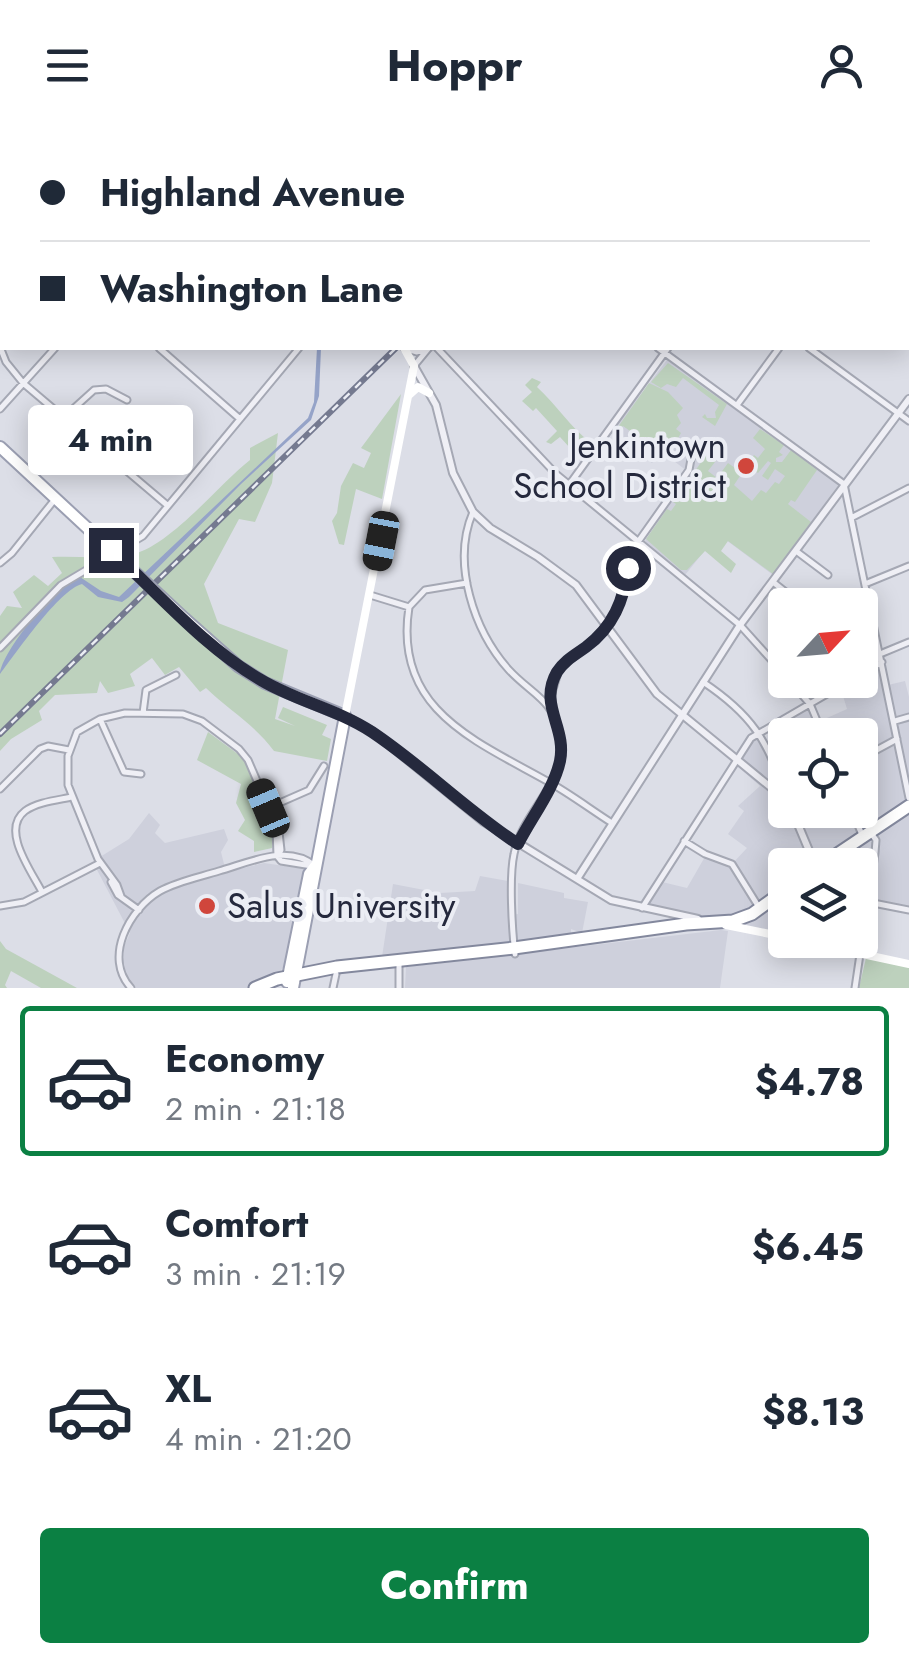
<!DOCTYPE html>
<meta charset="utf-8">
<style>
body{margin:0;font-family:Jost,sans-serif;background:#f6f6f7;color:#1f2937;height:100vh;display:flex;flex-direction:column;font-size:38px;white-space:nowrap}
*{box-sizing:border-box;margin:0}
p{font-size:32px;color:#747a83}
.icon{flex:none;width:55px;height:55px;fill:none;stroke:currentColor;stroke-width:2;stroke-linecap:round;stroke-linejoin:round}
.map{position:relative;height:858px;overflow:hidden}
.side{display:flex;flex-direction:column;background:#fff;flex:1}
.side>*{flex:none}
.hud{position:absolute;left:0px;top:0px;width:910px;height:220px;box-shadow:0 5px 25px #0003;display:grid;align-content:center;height:220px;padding:0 40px;background:#fff}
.needle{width:65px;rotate:64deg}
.tools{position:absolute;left:768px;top:458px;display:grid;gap:20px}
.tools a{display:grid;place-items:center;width:110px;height:110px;border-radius:10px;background:#fff;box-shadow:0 5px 25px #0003;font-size:50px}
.end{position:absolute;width:45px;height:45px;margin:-22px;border:12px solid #25293d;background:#fff;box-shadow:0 0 0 5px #fff}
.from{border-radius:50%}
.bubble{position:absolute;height:70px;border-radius:10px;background:#fff;box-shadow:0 5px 25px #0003;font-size:32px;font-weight:700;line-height:70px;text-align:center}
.car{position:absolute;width:30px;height:60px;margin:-30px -15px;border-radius:12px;box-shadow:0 0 8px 2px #0007;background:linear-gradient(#222 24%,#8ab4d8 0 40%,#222 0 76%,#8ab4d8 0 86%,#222 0)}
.hud b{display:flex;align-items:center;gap:35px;height:95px;font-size:38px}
.hud b+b{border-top:2px solid #e0e1e3}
.hud i{width:25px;height:25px;background:#1f2937}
ul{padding:18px 0 0;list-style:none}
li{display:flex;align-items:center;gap:30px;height:150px;margin:0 20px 15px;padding:0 20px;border:5px solid transparent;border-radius:10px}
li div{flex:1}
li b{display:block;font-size:38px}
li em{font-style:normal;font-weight:700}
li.active{border-color:#0b8043}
li>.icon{width:90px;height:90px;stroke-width:1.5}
.cta{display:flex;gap:20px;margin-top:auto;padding:20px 40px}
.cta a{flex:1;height:115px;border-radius:10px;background:#0b8043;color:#fff;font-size:40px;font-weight:700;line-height:115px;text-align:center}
header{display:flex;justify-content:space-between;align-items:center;height:130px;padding:0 40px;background:#fff;font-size:45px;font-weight:700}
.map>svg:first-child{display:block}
.built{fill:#ced0dc}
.green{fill:#bdd1bd}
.water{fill:#95a3c8}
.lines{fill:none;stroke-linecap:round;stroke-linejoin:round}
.stream{stroke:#95a3c8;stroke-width:2.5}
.minor-casing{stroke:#a5a8b4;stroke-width:9}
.tertiary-casing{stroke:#a5a8b4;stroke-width:10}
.primary-casing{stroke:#9b9fb2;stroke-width:14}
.trunk-casing{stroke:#83889d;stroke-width:15}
.minor{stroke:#efeff5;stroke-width:5}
.tertiary{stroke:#efeff5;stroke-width:6}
.secondary{stroke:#fff;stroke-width:8}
.primary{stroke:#fff;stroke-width:10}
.trunk{stroke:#fff;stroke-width:11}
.rail-casing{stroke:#757a90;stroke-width:6}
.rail{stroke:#ebedf4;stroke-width:2.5;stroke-dasharray:8;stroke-linecap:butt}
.primary-bridge-casing{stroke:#9b9fb2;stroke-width:14;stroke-linecap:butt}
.primary-bridge{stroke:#fff;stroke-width:10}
.route{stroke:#25293d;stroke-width:12}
.poi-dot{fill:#d0463c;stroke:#ebedf4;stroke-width:4}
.labels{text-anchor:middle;stroke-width:8;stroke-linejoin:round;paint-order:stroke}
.poi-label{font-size:35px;fill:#25293d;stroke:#ebedf4;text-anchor:end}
</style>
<header><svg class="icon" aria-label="menu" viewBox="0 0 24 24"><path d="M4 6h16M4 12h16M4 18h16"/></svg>Hoppr<svg class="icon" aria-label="person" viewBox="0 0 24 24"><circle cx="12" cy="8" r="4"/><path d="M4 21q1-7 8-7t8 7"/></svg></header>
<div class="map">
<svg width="909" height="858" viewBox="0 0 909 858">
<rect width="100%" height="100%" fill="#dcdee7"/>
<path class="built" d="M667,230L839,354L773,445L718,404L685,445L645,411L691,344L662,322L652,333L611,303Z
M882,532L888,555L905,551L909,567V780L860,771V735H785V808L642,778L658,751L687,758L706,725L732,734L747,718L728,704L744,681L738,676L760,656L737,636L736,629L751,608L760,602L777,642L785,639V680H860V605H787L781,590L810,574L818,592L847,579L840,556L851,550H860V545Z
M149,683L160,695L155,703L165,713L224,699L228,710L221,722L226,742L264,733L305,739L285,835L279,843L247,858H136L128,849L122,833V821L130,803L96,738L100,727L129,709Z
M480,746L508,751L510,785L518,784V753L564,763V768L588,772L582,803L571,799V805L540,809L462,819L461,815L460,820L382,827L393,754L440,763L475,761Z
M721,800L728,801L720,858H405L406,837Z"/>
<path class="green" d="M668,233L727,274L715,296L702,287L705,284L707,288H716L715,282L719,275L683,248L676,257L667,254L661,258L651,252Z
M532,248L541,252L537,257C556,274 570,297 590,312L595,311L581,330L560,307L551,314L546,312L557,301L536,278L533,281L522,271L532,262L525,255Z
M649,253L668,262L683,278L677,285L681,293L676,299L681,303L676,312L671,308L666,313L658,308L651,316L623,296L616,305L613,304Z
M401,264L382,369L356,359L344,415L339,414L332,391L337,383L341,356L353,333L364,338L371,323L361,318Z
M760,299L784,315L779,322L783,325L776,328V332H782L791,320L817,340L795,372L791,370L788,374L811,392L773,444L728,411L721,421L736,434L731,443L705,421L687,440H681L646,409L667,379L671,381L676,374L673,372L707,324L711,311L725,319L708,341L717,348L728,333L742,343L734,355L752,371L761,360L766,363L775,352L779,354L785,346L775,339L768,350L762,346L771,333L768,331L758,343L746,335L754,325L758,328L765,319L753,308Z
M278,303L272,353L255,392L239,389L204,454L218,493L288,520L275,589L295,596L278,588L283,577L327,595L322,605L331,609L327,631L274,621C256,596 229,580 206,558L200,562L179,537L165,545L152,528L130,544L135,556L108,563L100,551L97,563L55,565L39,581L42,590L11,609L0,621V486L7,476L22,478L13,462L34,445L48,456L62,443L52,427C77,426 105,429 129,425C168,419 218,355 250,330V318Z
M208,602L242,627L247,635L272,694V718L254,722V711L238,701L245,690L236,673L241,654L197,630Z
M0,811L6,819L77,858H41L11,841L5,855L7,858H0Z
M866,828L909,837V858H859Z"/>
<path class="water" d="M317,218H321L319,266L311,290L241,354L129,467L122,472L98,467L82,454C59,460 17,522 0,544C1,522 58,453 80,447L101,461L119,467L308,288L314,272Z"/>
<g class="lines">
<path class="stream" d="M781,0L789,2
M908,29H909"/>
<g class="minor-casing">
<path id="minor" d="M151,0L153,2
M279,0L292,2
M424,0L426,2
M9,2L10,0
M129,2L131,0
M174,2L175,0
M227,2L229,0
M459,2L460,0
M0,3L2,4
M908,114H909
M0,155L2,152
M908,172H909
M0,217L6,232L23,253L167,375
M159,218L240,289
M404,218L417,222L429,218
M437,218L556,344L740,495L785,545
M658,218L844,354L909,668
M809,218L909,291
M414,236L428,219
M737,275L779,218
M0,279L55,218
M63,288L94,260L106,259L127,270
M569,355L668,218
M473,382C451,433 474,501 509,540C531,564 553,569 560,604C570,651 522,681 514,724C509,747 512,799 515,824
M851,388L909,358
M796,421L828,445
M0,433L12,423L56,368
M773,452L802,475
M467,453L425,460L409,477C393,579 474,610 547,651C569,663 590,679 612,693
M865,454L909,436
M370,465L409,477
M0,518L61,455L143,406L299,218
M880,524L909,512
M860,545L882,532
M789,550L810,574L823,605
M703,552C751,584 768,610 785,665
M549,573L559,539L595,510L616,483L633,419L689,340L691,329
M143,583L146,560L176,545
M100,589L124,642L141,644
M895,591L909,587
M860,629L897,609
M0,659L40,619L48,616L69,620
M268,678L309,660L324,636
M852,680L862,705
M276,698L277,726
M684,711L705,724L732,734L760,779
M277,726L281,731L312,736
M111,752L118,765L139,780
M42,762C32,742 0,700 25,681C37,672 58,670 72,667
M121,766L117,755L98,729L68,655V626L77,602L100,589L125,583L183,584L202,591L239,619L248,630L279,702L281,720L277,726
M868,772L909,780
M0,776L24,772L100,733
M642,778L751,608L851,550
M131,858C103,828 129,779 160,761C178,751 200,747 219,741C248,733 288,713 315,736
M333,858L336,844
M399,858V831
M855,858L875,723L876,710L871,703"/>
</g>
<g class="tertiary-casing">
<path id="tertiary" d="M414,236L436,275L453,343L473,382L490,398L538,427L576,455L657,564L785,669
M345,586L372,601L484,692L611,770L698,789
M792,680L815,735
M577,749L740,495L909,269"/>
</g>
<g class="primary-casing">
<path id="primary" d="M0,317L111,420
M185,489L238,536L265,553L345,586L293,858
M287,852L309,744L315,736"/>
</g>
<g class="trunk-casing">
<path id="trunk" d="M821,735L909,676
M255,858L277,849L337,837L514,818L686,794L733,791L752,784L785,760"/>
</g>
<use href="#minor" class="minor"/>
<use href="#tertiary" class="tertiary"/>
<path class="secondary" d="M207,0L210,2
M409,265L418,257L429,263
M345,586L414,236L404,218
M726,795L785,807
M797,810L909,834"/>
<use href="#primary" class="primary"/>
<use href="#trunk" class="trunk"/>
<g class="rail-casing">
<path id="rail" d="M577,2L579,0
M908,58L909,59
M0,604L396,218"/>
</g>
<use href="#rail" class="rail"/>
<g class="primary-bridge-casing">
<path id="primary-bridge" d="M111,420L185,489"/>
</g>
<use href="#primary-bridge" class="primary-bridge"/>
</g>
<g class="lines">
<path class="route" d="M111,420C159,464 204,517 261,550C296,571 337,579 372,602C423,636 466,680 518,714C531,688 554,659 560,631C567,597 538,575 557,542C565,530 575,525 586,517C613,497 624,470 628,438"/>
</g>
<g class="poi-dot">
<circle cx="746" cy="336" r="10"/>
<circle cx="207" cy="776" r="10"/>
</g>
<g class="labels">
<g class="poi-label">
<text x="726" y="328">Jenkintown<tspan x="726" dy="40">School District</tspan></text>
<text x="227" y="788" text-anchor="start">Salus University</text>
</g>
</g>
</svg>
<div class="tools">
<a><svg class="needle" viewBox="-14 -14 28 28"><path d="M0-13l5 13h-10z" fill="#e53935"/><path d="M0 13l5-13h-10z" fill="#747a83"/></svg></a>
<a><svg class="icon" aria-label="locate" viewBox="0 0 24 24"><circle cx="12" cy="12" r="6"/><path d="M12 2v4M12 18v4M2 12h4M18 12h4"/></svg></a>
<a><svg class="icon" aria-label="layers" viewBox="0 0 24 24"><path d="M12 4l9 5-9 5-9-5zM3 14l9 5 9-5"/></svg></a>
</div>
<i class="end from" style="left:628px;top:438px"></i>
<i class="end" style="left:111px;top:420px"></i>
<div class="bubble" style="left:28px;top:275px;width:165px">4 min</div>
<i class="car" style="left:381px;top:411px;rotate:191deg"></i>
<i class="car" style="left:268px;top:678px;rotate:337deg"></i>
<div class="hud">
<b><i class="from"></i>Highland Avenue</b>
<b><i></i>Washington Lane</b>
</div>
</div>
<section class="side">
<ul>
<li class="active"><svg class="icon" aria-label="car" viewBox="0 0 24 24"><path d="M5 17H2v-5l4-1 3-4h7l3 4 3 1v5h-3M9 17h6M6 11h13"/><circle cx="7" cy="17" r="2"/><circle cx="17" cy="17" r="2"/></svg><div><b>Economy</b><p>2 min · 21:18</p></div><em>$4.78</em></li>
<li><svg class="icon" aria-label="car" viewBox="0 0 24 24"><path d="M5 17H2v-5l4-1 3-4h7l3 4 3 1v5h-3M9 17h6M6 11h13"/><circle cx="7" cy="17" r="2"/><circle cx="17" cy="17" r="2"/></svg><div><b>Comfort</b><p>3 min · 21:19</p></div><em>$6.45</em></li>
<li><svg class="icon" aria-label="car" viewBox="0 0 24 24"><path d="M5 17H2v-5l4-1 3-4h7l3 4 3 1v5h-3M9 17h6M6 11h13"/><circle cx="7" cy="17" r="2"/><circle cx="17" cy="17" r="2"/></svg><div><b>XL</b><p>4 min · 21:20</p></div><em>$8.13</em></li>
</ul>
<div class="cta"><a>Confirm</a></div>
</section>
